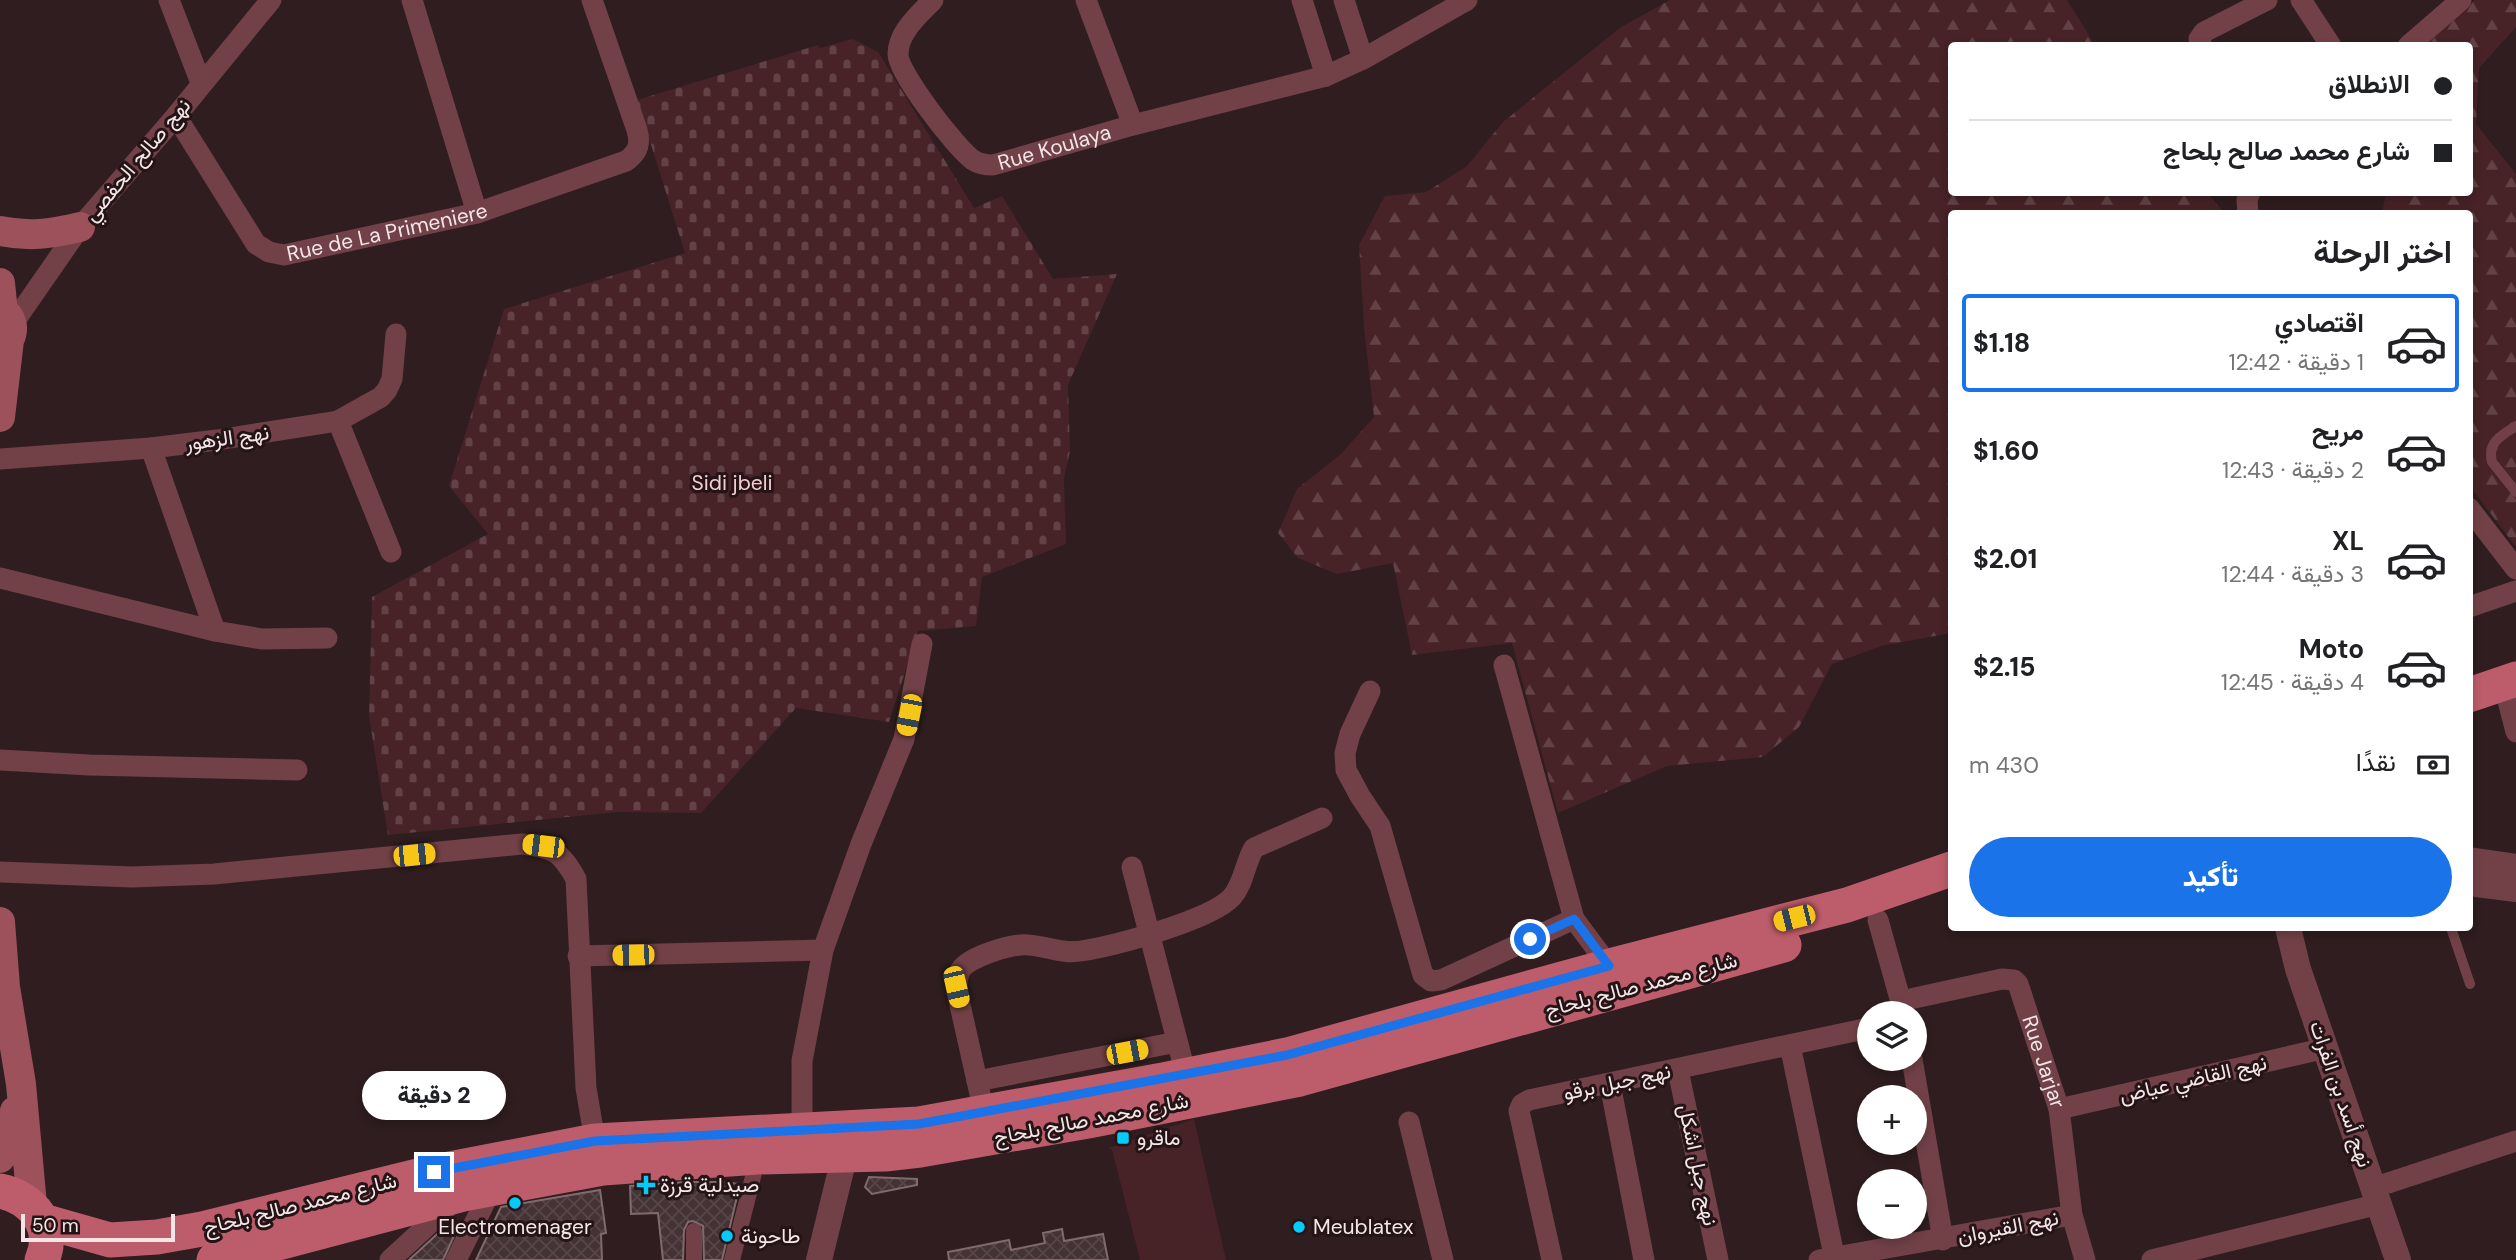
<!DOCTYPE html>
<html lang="ar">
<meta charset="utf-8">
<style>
body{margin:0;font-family:"DM Sans",Vazirmatn,sans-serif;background:#f6f6f6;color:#202124;direction:rtl;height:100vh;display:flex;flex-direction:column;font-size:26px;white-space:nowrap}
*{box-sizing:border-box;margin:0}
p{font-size:23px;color:#757577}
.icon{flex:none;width:38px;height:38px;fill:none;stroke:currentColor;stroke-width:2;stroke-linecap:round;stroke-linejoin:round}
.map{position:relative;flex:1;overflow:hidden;direction:ltr}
.drawer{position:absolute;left:1948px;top:210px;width:525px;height:721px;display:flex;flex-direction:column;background:#fff;border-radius:7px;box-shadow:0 4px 10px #0003;direction:rtl}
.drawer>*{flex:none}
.banner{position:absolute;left:1948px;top:42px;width:525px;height:154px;border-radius:7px;box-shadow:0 4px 10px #0003;direction:rtl;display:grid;align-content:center;height:154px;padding:0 21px;background:#fff}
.fabs{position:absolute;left:1857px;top:1001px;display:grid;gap:14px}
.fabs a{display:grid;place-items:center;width:70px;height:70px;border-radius:50%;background:#fff;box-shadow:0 4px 10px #0003;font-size:35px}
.scale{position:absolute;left:21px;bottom:18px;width:154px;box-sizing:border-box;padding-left:7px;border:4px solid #f3e6e7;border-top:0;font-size:19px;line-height:24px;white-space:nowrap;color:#f3e6e7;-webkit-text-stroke:5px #251416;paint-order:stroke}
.end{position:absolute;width:32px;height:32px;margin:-16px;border:9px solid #1a73e8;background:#fff;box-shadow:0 0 0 4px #fff}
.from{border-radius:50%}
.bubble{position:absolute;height:49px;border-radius:24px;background:#fff;box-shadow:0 4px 10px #0003;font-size:23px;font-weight:800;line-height:49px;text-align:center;direction:rtl}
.car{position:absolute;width:21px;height:42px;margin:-21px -10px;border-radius:9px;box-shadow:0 0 5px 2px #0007;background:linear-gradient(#f5c518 24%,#345 0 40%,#f5c518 0 76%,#345 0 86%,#f5c518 0)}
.banner b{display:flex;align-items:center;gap:24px;height:66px;font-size:26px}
.banner b+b{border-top:2px solid #e0e0e0}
.banner i{width:18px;height:18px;background:#202124}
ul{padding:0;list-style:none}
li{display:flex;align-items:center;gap:21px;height:98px;margin:0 14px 10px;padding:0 7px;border:4px solid transparent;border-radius:7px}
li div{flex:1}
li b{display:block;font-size:26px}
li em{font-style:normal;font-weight:800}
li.active{border-color:#1a73e8}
li>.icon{width:63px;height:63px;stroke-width:1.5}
h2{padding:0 21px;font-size:32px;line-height:84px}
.pay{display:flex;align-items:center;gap:18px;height:77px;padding:0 21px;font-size:26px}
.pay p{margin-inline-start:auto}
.action{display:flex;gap:14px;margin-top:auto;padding:14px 21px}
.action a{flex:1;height:80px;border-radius:42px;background:#1a73e8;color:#fff;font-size:28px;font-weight:800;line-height:80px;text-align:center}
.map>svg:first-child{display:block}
.forest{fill:url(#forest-firs)}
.cemetery{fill:url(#cemetery-stones)}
.green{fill:#472227}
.building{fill:url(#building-cross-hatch);stroke:#816a6c;stroke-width:2}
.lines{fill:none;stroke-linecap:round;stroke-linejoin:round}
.service{stroke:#714147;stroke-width:10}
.pedestrian{stroke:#714147;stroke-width:16}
.minor{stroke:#714147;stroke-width:21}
.tertiary{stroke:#714147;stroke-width:26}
.secondary{stroke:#9c515b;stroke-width:30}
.primary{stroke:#bd5c6a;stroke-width:35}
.route{stroke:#1a73e8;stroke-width:9}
.poi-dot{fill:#06cbf9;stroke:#251416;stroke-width:2.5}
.labels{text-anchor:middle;stroke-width:6;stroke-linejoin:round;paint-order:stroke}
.street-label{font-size:21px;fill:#f3e6e7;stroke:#251416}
.park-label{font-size:21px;fill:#f7cdd1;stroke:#251416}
.poi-label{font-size:21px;fill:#f3e6e7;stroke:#251416;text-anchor:start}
</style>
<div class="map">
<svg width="2516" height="1260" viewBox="0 0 2516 1260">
<defs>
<pattern id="forest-firs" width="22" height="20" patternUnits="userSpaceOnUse" patternTransform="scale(1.75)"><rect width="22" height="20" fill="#472227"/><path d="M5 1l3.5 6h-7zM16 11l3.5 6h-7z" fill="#624246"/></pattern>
<pattern id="cemetery-stones" width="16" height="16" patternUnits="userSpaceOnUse" patternTransform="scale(1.75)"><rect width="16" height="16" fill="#472227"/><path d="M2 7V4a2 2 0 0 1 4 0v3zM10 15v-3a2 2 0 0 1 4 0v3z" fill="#624246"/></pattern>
<pattern id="building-cross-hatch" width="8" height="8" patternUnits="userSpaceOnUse" patternTransform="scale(1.75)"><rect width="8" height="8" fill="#453234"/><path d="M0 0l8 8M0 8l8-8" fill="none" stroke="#574648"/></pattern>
</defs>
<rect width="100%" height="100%" fill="#2f1d1f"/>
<path class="forest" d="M1670,0H2067L2095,45L1951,46V192L2208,193L2224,213L1951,214V633L1881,646L1832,664L1799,727L1763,757L1667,766L1558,813L1512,643L1412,655L1393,563L1337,574L1298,558L1278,533L1297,489L1341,454L1374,417L1364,327L1359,245L1385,196L1426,192L1467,166L1503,122L1621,27Z
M2475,0H2516V27L2479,68L2476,124L2516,174V547L2469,485V214H2382L2386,193L2469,192V46L2422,45Z"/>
<path class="cemetery" d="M853,39L878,52L974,208L1002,196L1053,279L1117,274L1068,385L1070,451L1064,479L1066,544L982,577L976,626L918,631L889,722L796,708L701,813L617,812L388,835L369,716L372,597L488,534L449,486L504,309L685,253L637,100L818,45L820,48Z"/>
<path class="green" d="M1194,1119L1226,1260H1140L1112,1150L1109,1148Z"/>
<path class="building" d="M869,1177L917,1179V1185L872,1194L865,1187Z
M686,1182H723L740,1184L722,1260H704L703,1226L693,1221L688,1222L684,1230L683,1260H663L658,1213L631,1214L630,1186Z
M600,1190L606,1233L601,1234L602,1260H476L501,1207Z
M447,1225L454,1236L443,1260H409Z
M1062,1229L1064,1241L1103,1234L1108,1260H949L948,1252L1009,1240L1011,1250L1045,1243L1043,1233Z"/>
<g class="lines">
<path class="service" d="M2516,426C2502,435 2487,442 2492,462L2516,492
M2451,928L2470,984"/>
<path class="pedestrian" d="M694,1260V1231
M732,1260L758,1157"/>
<g class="minor">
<path d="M169,0L201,83"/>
<path d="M412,0L477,213"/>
<path id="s1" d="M933,0C919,15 898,32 898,54C897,72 957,149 973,160C979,164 986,165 993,165L1133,125L1326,76L1363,59L1467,0"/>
<path d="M1086,0L1133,125"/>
<path d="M1302,0L1326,76"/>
<path d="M1344,0L1363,59"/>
<path d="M2301,0L2331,46"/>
<path d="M2202,46L2199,39L2204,32L2267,0"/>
<path d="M2408,46L2461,0"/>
<path id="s2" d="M176,116L256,244L269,252L284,255L477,213L626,161C638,153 641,144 637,130L592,0"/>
<path d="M2248,214L2247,200L2250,192"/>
<path d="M12,325L80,227L176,116L271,0"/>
<path d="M338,421L391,552"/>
<path d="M151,448L215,631"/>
<path d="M0,459L151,448L217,440L338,421L381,397L387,390L392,379L396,334"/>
<path d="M2469,508L2516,569"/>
<path d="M0,578L215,631L262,639L327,638"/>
<path d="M2469,607L2516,591"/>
<path d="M1504,665L1574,919L1609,966"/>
<path d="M1370,691L1350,734L1345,753L1346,770L1360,796L1380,826L1423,975L1431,981L1441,980L1574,919"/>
<path d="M2508,701L2516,732"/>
<path d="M0,760L89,765L297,770"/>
<path d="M1132,867L1186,1075"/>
<path d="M0,872L132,877L214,874L522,844C554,848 560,851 576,879L586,1088L595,1141"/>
<path d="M1878,920L1904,1013"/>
<path d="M578,956L823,950L861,844L904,739L922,644"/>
<path id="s3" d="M1901,1001L2002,979L2014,980L2018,984L2059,1109L2072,1215L2085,1260"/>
<path d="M1790,1045L1835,1260"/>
<path d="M1912,1059L1943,1240"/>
<path d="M1678,1070L1718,1260"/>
<path d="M977,1081L1177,1042"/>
<path d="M1610,1084L1644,1260"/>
<path d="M2059,1109L2326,1048"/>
<path d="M984,1112L956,987C957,982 958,975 960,971C967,957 1013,943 1028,945C1047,946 1062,954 1081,951C1114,946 1211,920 1232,897C1244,883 1245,863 1254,848L1322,818"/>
<path d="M1409,1122L1443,1260"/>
<path d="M802,1130V1061L823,950"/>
<path d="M2373,1188L2516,1141"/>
<path d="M390,1260L453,1202"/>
<path d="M456,1260L492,1188"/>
<path d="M1552,1260L1519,1111L1522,1104L1529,1100L1869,1028"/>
<path d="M1819,1260L2072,1215"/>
<path d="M2152,1260L2379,1204"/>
</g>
<path class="tertiary" d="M2469,860L2516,867
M2469,883L2516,889
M2288,928L2298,969L2398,1260
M819,1260L845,1154"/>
<path class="secondary" d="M0,231C29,237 51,234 80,227
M0,283L3,312
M0,310C12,316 15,328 9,340L0,346
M0,417L9,340
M0,922L5,987L21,1084L32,1205
M0,1158L6,1148L15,1111"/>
<path class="primary" d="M2469,695L2516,679
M0,1191C32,1197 57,1227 42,1260
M43,1221L110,1240L157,1237L202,1229L434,1172L595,1141L919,1124L1163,1080L1287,1055L1609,966L1847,905L1951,869
M214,1260L463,1194L603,1168L758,1157L885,1154L920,1150L1088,1121L1300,1079L1784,945"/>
</g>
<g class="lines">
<path class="route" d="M434,1172L595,1141L919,1124L1287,1055L1609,966L1574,919L1530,939"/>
</g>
<g class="poi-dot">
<rect x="1116" y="1131" width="14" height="14" rx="3.5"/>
<path d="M642.5 1174.5h7v7h7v7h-7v7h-7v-7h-7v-7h7z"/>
<circle cx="515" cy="1203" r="7"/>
<circle cx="1299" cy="1227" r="7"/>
<circle cx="727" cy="1236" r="7"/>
</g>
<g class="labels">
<g class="street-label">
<text dy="7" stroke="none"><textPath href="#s1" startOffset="282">Rue Koulaya</textPath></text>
<text transform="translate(137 160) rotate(-50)" y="7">نهج صالح الحفصي</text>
<text dy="7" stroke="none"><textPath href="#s2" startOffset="287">Rue de La Primeniere</textPath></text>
<text transform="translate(227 438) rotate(-8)" y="7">نهج الزهور</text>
<text transform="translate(1641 985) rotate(-15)" y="7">شارع محمد صالح بلحاج</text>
<text dy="7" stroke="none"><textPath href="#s3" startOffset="203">Rue Jarjar</textPath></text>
<text transform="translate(2193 1079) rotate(-13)" y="7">نهج القاضي عياض</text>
<text transform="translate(1617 1082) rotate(-12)" y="7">نهج جبل برقو</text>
<text transform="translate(2341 1094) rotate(71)" y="7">نهج أسد بن الفرات</text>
<text transform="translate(1091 1119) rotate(-11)" y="7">شارع محمد صالح بلحاج</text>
<text transform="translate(1698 1165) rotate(78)" y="7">نهج جبل اشكل</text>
<text transform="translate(300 1204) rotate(-14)" y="7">شارع محمد صالح بلحاج</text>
<text transform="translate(2008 1227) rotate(-11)" y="7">نهج القيروان</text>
</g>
<g class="park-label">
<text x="732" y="490">Sidi jbeli</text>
</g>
<g class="poi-label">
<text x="1137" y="1145">ماقرو</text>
<text x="660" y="1192">صيدلية قرزة</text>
<text x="515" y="1234" text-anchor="middle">Electromenager</text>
<text x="1313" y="1234">Meublatex</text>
<text x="741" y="1243">طاحونة</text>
</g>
</g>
</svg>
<div class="fabs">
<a><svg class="icon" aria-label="layers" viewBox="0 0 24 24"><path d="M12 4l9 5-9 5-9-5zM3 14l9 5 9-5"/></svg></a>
<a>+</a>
<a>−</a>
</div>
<div class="scale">50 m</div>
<i class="end from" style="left:1530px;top:939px"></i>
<i class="end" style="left:434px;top:1172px"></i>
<div class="bubble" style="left:362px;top:1071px;width:144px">2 دقيقة</div>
<i class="car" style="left:909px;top:715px;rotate:191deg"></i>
<i class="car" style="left:543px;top:846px;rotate:277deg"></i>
<i class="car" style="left:414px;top:855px;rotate:84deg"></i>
<i class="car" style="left:1794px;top:918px;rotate:256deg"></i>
<i class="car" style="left:633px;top:955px;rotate:269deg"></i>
<i class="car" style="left:956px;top:987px;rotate:167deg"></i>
<i class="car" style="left:1127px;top:1052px;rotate:79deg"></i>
<div class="banner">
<b><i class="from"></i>الانطلاق</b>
<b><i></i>شارع محمد صالح بلحاج</b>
</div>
<section class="drawer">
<h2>اختر الرحلة</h2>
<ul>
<li class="active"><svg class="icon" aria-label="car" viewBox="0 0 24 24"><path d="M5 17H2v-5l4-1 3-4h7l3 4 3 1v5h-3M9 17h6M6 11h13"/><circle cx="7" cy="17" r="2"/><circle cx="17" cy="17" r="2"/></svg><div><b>اقتصادي</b><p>1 دقيقة · 12:42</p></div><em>$1.18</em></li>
<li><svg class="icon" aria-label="car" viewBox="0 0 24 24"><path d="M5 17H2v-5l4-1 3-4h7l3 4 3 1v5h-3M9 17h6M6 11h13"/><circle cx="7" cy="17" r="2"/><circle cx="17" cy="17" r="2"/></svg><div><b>مريح</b><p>2 دقيقة · 12:43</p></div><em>$1.60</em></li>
<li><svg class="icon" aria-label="car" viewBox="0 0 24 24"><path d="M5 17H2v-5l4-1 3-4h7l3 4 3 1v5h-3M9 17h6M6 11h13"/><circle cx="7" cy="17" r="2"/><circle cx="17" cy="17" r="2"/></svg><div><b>XL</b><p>3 دقيقة · 12:44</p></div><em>$2.01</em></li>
<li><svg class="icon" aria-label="car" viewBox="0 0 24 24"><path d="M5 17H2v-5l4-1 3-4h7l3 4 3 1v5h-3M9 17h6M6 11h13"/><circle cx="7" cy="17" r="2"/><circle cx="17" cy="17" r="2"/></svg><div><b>Moto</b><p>4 دقيقة · 12:45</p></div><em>$2.15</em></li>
</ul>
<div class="pay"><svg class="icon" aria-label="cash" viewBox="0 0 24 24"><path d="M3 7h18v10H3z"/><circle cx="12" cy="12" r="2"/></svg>نقدًا<p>430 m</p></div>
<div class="action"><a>تأكيد</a></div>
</section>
</div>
